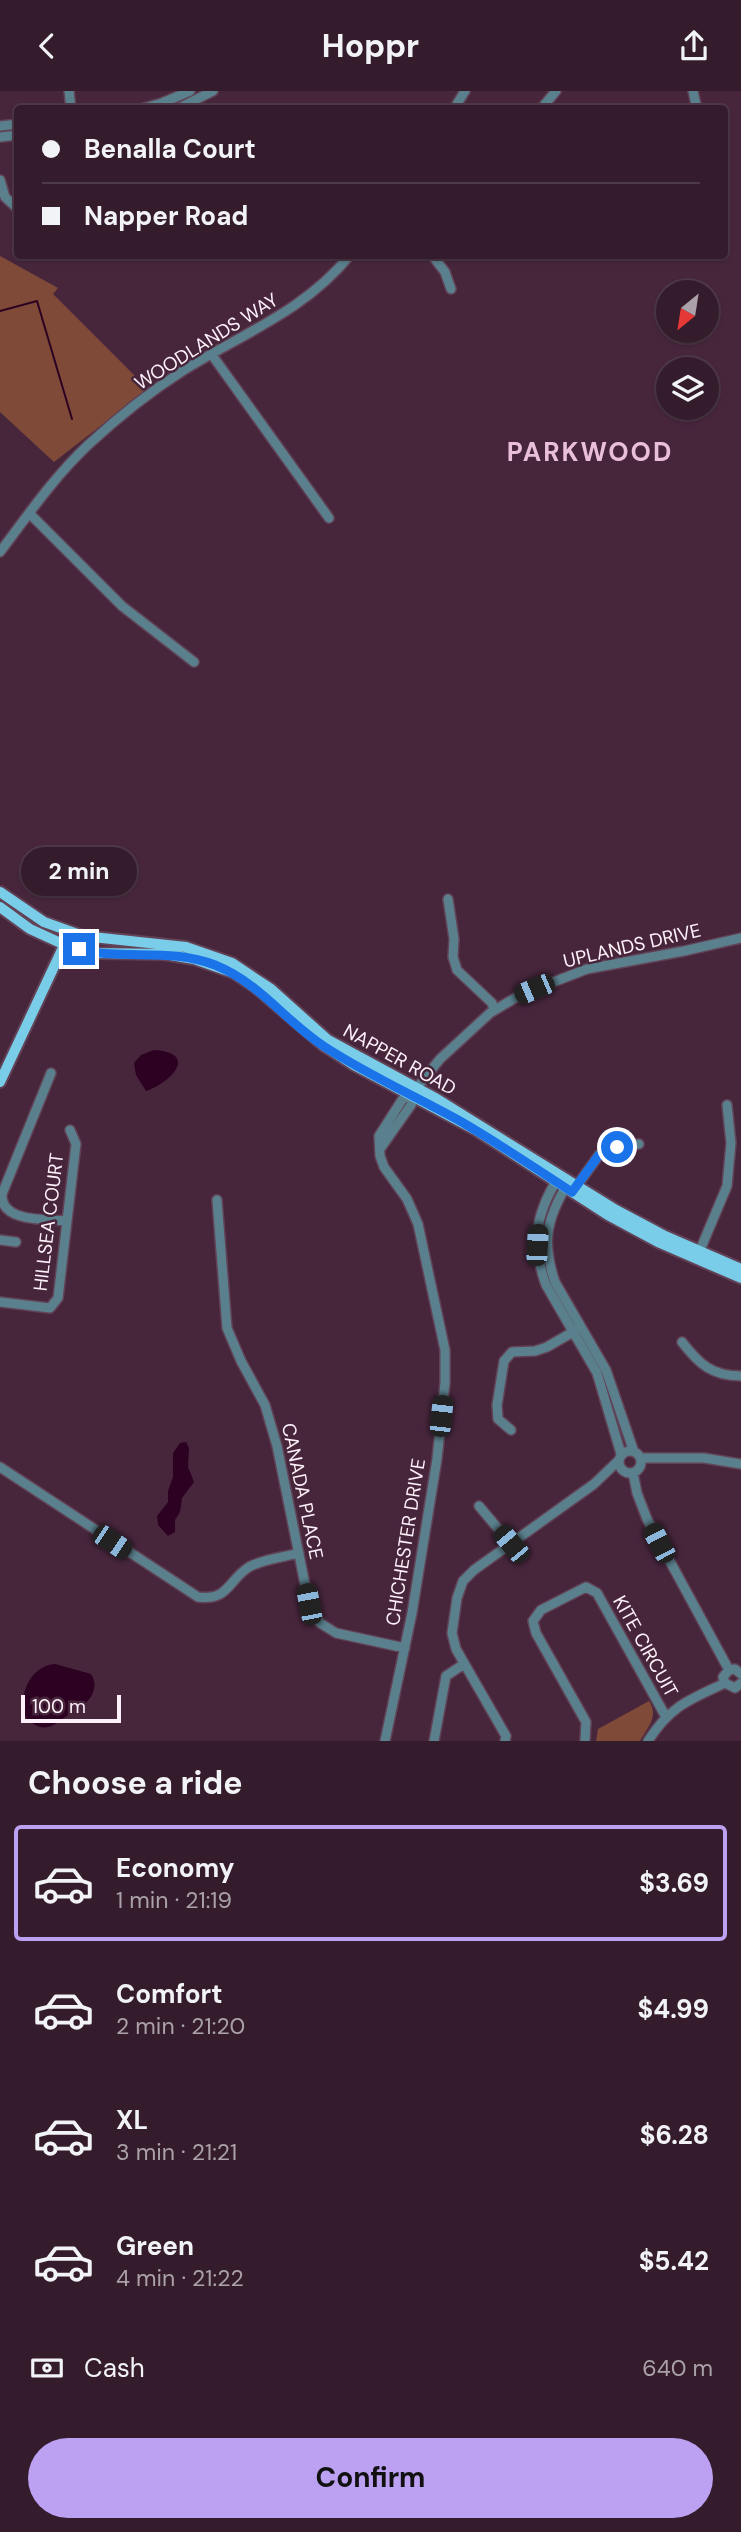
<!DOCTYPE html>
<meta charset="utf-8">
<style>
body{margin:0;font-family:"DM Sans",sans-serif;background:#402939;color:#f1f3f6;height:100vh;display:flex;flex-direction:column;font-size:26px;white-space:nowrap}
*{box-sizing:border-box;margin:0}
p{font-size:23px;color:#aaa1aa}
.icon{flex:none;width:38px;height:38px;fill:none;stroke:currentColor;stroke-width:2;stroke-linecap:round;stroke-linejoin:round}
.map{position:relative;height:1650px;overflow:hidden}
.side{display:flex;flex-direction:column;background:#351c2d;flex:1}
.side>*{flex:none}
.guide{position:absolute;left:14px;top:14px;width:714px;height:154px;border-radius:7px;box-shadow:0 2px 5px #0004,0 0 0 2px #4f3a49;display:grid;align-content:center;height:154px;padding:0 28px;background:#351c2d}
.needle{width:46px;rotate:210deg}
.fabs{position:absolute;left:656px;top:189px;display:grid;gap:14px}
.fabs a{display:grid;place-items:center;width:63px;height:63px;border-radius:50%;background:#351c2d;box-shadow:0 2px 5px #0004,0 0 0 2px #4f3a49;font-size:35px}
.scale{position:absolute;left:21px;bottom:18px;width:100px;box-sizing:border-box;padding-left:7px;border:4px solid #fef1f9;border-top:0;font-size:19px;line-height:24px;white-space:nowrap;color:#fef1f9;-webkit-text-stroke:5px #47263c;paint-order:stroke}
.end{position:absolute;width:32px;height:32px;margin:-16px;border:9px solid #1a73e8;background:#fff;box-shadow:0 0 0 4px #fff}
.from{border-radius:50%}
.bubble{position:absolute;height:49px;border-radius:24px;background:#351c2d;box-shadow:0 2px 5px #0004,0 0 0 2px #4f3a49;font-size:23px;font-weight:700;line-height:49px;text-align:center}
.car{position:absolute;width:21px;height:42px;margin:-21px -10px;border-radius:9px;box-shadow:0 0 5px 2px #0007;background:linear-gradient(#222 24%,#8ab4d8 0 40%,#222 0 76%,#8ab4d8 0 86%,#222 0)}
.guide b{display:flex;align-items:center;gap:24px;height:66px;font-size:26px}
.guide b+b{border-top:2px solid #4f3a49}
.guide i{width:18px;height:18px;background:#f1f3f6}
ul{padding:0;list-style:none}
li{display:flex;align-items:center;gap:21px;height:116px;margin:0 14px 10px;padding:0 14px;border:4px solid transparent;border-radius:7px}
li div{flex:1}
li b{display:block;font-size:26px}
li em{font-style:normal;font-weight:700}
li.selected{border-color:#bca0f2}
li>.icon{width:63px;height:63px;stroke-width:1.5}
h2{padding:0 28px;font-size:32px;line-height:84px}
.pay{display:flex;align-items:center;gap:18px;height:77px;padding:0 28px;font-size:26px}
.pay p{margin-inline-start:auto}
.cta{display:flex;gap:14px;margin-top:auto;padding:14px 28px}
.cta a{flex:1;height:80px;border-radius:42px;background:#bca0f2;color:#111;font-size:28px;font-weight:700;line-height:80px;text-align:center}
header{display:flex;justify-content:space-between;align-items:center;height:91px;padding:0 28px;background:#351c2d;font-size:32px;font-weight:700}
.map>svg:first-child{display:block}
.park{fill:#7f4b38}
.water{fill:#2d0122}
.lines{fill:none;stroke-linecap:round;stroke-linejoin:round}
.stream{stroke:#2d0122;stroke-width:2}
.minor-casing{stroke:#614256;stroke-width:12}
.major-casing{stroke:#614256;stroke-width:14}
.minor{stroke:#5a808d;stroke-width:9}
.major{stroke:#7acde8;stroke-width:10}
.route{stroke:#1a73e8;stroke-width:9}
.labels{text-anchor:middle;stroke-width:5;stroke-linejoin:round;paint-order:stroke}
.street-label{font-size:19px;fill:#fef1f9;stroke:#47263c}
.district-label{font-size:26px;font-weight:bold;letter-spacing:2px;fill:#eabfda;stroke:#47263c}
</style>
<header><svg class="icon" aria-label="back" viewBox="0 0 24 24"><path d="M15 5l-7 7 7 7"/></svg>Hoppr<svg class="icon" aria-label="share" viewBox="0 0 24 24"><path d="M12 15V3M7 8l5-5 5 5M5 13v7h14v-7"/></svg></header>
<div class="map">
<svg width="741" height="1650" viewBox="0 0 741 1650">
<rect width="100%" height="100%" fill="#47263c"/>
<path class="park" d="M0,165L58,197L53,203L148,298L54,371L0,321Z
M649,1610C659,1625 648,1636 640,1650H596L598,1638Z"/>
<path class="water" d="M154,959C200,962 170,992 146,1000L136,984L134,972L141,964Z
M186,1351L189,1357L188,1376L194,1391L182,1407L180,1421L175,1429V1441L168,1445L158,1434L157,1425L168,1411V1400L173,1386V1362L180,1352Z
M55,1573L91,1583C101,1598 88,1613 76,1619C57,1629 48,1648 26,1627C17,1605 30,1575 55,1573Z"/>
<g class="lines">
<path class="stream" d="M0,220L37,210L72,328"/>
<g class="minor-casing">
<path id="minor" d="M69,0L71,18
M693,0L697,18
M141,18L162,12L190,0
M177,18L213,0
M454,18L465,0
M541,18L556,0
M0,35L18,33
M0,46L18,44
M0,89L5,106L18,118
M432,164L445,181L451,198
M212,264L329,427
M29,422L122,515L194,571
M0,461C28,424 54,386 88,354C117,327 151,300 184,279C242,243 306,219 350,164
M448,808L454,848L453,866L457,879L492,912L494,919
M51,982L2,1103C0,1132 48,1128 67,1130
M380,1058L411,1014L416,1003
M558,1087C535,1124 531,1153 546,1194L597,1282L621,1363
M568,1092C547,1127 541,1150 555,1191L606,1279L634,1361
M574,1099L599,1064L609,1057L639,1053
M217,1109L227,1237L241,1270L265,1314L277,1355L309,1513L320,1532L336,1542L405,1557
M0,1149L16,1151
M698,1164L727,1095L731,1052L727,1014
M0,1211L50,1217L58,1207L76,1053L70,1039
M682,1251C699,1273 712,1285 741,1285
M511,1339L498,1328L497,1314L504,1270L512,1261L535,1260L547,1256L578,1238
M619 1371a11 11 0 1 1 22 0a11 11 0 1 1-22 0Z
M640,1367H704L741,1373
M0,1376L198,1506C229,1510 228,1489 249,1476C263,1468 284,1466 299,1462
M633,1382L637,1402L647,1428L729,1579
M479,1415L511,1453
M725,1592L723,1586L729,1579L735,1578L741,1583
M725,1592L735,1597L741,1592
M385,1650L412,1522L437,1368L445,1292V1259L418,1133L407,1108L384,1076L380,1065L379,1045L402,1009L416,998L440,968L490,922L520,904L587,878L684,860L741,847
M434,1650L446,1585L464,1573
M505,1650L506,1645L456,1558L452,1542L457,1507L463,1490L474,1479L594,1393L618,1370
M585,1650L586,1631L536,1542L533,1530L541,1519L586,1496L597,1502L666,1626
M648,1650C670,1615 689,1609 725,1592"/>
</g>
<g class="major-casing">
<path id="major" d="M0,801L44,831L83,845L186,856L232,872L271,898L328,949L437,1008L616,1119L663,1144L741,1178
M0,816L30,838L65,854L98,862L164,863L194,868L234,882L255,896L323,954L354,974L476,1039L608,1124L660,1152L741,1187
M0,991L66,850"/>
</g>
<use href="#minor" class="minor"/>
<use href="#major" class="major"/>
</g>
<g class="lines">
<path class="route" d="M79,858C123,870 170,856 215,874C260,892 286,931 325,956C368,984 415,1005 460,1030C498,1052 535,1077 572,1101L599,1064L617,1056"/>
</g>
<g class="labels">
<g class="street-label">
<text transform="translate(206 250) rotate(-32)" y="7">WOODLANDS WAY</text>
<text transform="translate(632 854) rotate(-13)" y="7">UPLANDS DRIVE</text>
<text transform="translate(400 968) rotate(29)" y="7">NAPPER ROAD</text>
<text transform="translate(48 1131) rotate(-83)" y="7">HILLSEA COURT</text>
<text transform="translate(303 1400) rotate(78)" y="7">CANADA PLACE</text>
<text transform="translate(405 1451) rotate(-81)" y="7">CHICHESTER DRIVE</text>
<text transform="translate(646 1555) rotate(61)" y="7">KITE CIRCUIT</text>
</g>
<g class="district-label">
<text x="590" y="370">PARKWOOD</text>
</g>
</g>
</svg>
<div class="fabs">
<a><svg class="needle" viewBox="-14 -14 28 28"><path d="M0-13l5 13h-10z" fill="#e53935"/><path d="M0 13l5-13h-10z" fill="#aaa1aa"/></svg></a>
<a><svg class="icon" aria-label="layers" viewBox="0 0 24 24"><path d="M12 4l9 5-9 5-9-5zM3 14l9 5 9-5"/></svg></a>
</div>
<div class="scale">100 m</div>
<i class="end from" style="left:617px;top:1056px"></i>
<i class="end" style="left:79px;top:858px"></i>
<div class="bubble" style="left:21px;top:756px;width:116px">2 min</div>
<i class="car" style="left:534px;top:898px;rotate:247deg"></i>
<i class="car" style="left:537px;top:1154px;rotate:3deg"></i>
<i class="car" style="left:441px;top:1325px;rotate:6deg"></i>
<i class="car" style="left:112px;top:1451px;rotate:124deg"></i>
<i class="car" style="left:659px;top:1452px;rotate:332deg"></i>
<i class="car" style="left:511px;top:1453px;rotate:320deg"></i>
<i class="car" style="left:309px;top:1513px;rotate:349deg"></i>
<div class="guide">
<b><i class="from"></i>Benalla Court</b>
<b><i></i>Napper Road</b>
</div>
</div>
<section class="side">
<h2>Choose a ride</h2>
<ul>
<li class="selected"><svg class="icon" aria-label="car" viewBox="0 0 24 24"><path d="M5 17H2v-5l4-1 3-4h7l3 4 3 1v5h-3M9 17h6M6 11h13"/><circle cx="7" cy="17" r="2"/><circle cx="17" cy="17" r="2"/></svg><div><b>Economy</b><p>1 min · 21:19</p></div><em>$3.69</em></li>
<li><svg class="icon" aria-label="car" viewBox="0 0 24 24"><path d="M5 17H2v-5l4-1 3-4h7l3 4 3 1v5h-3M9 17h6M6 11h13"/><circle cx="7" cy="17" r="2"/><circle cx="17" cy="17" r="2"/></svg><div><b>Comfort</b><p>2 min · 21:20</p></div><em>$4.99</em></li>
<li><svg class="icon" aria-label="car" viewBox="0 0 24 24"><path d="M5 17H2v-5l4-1 3-4h7l3 4 3 1v5h-3M9 17h6M6 11h13"/><circle cx="7" cy="17" r="2"/><circle cx="17" cy="17" r="2"/></svg><div><b>XL</b><p>3 min · 21:21</p></div><em>$6.28</em></li>
<li><svg class="icon" aria-label="car" viewBox="0 0 24 24"><path d="M5 17H2v-5l4-1 3-4h7l3 4 3 1v5h-3M9 17h6M6 11h13"/><circle cx="7" cy="17" r="2"/><circle cx="17" cy="17" r="2"/></svg><div><b>Green</b><p>4 min · 21:22</p></div><em>$5.42</em></li>
</ul>
<div class="pay"><svg class="icon" aria-label="cash" viewBox="0 0 24 24"><path d="M3 7h18v10H3z"/><circle cx="12" cy="12" r="2"/></svg>Cash<p>640 m</p></div>
<div class="cta"><a>Confirm</a></div>
</section>
